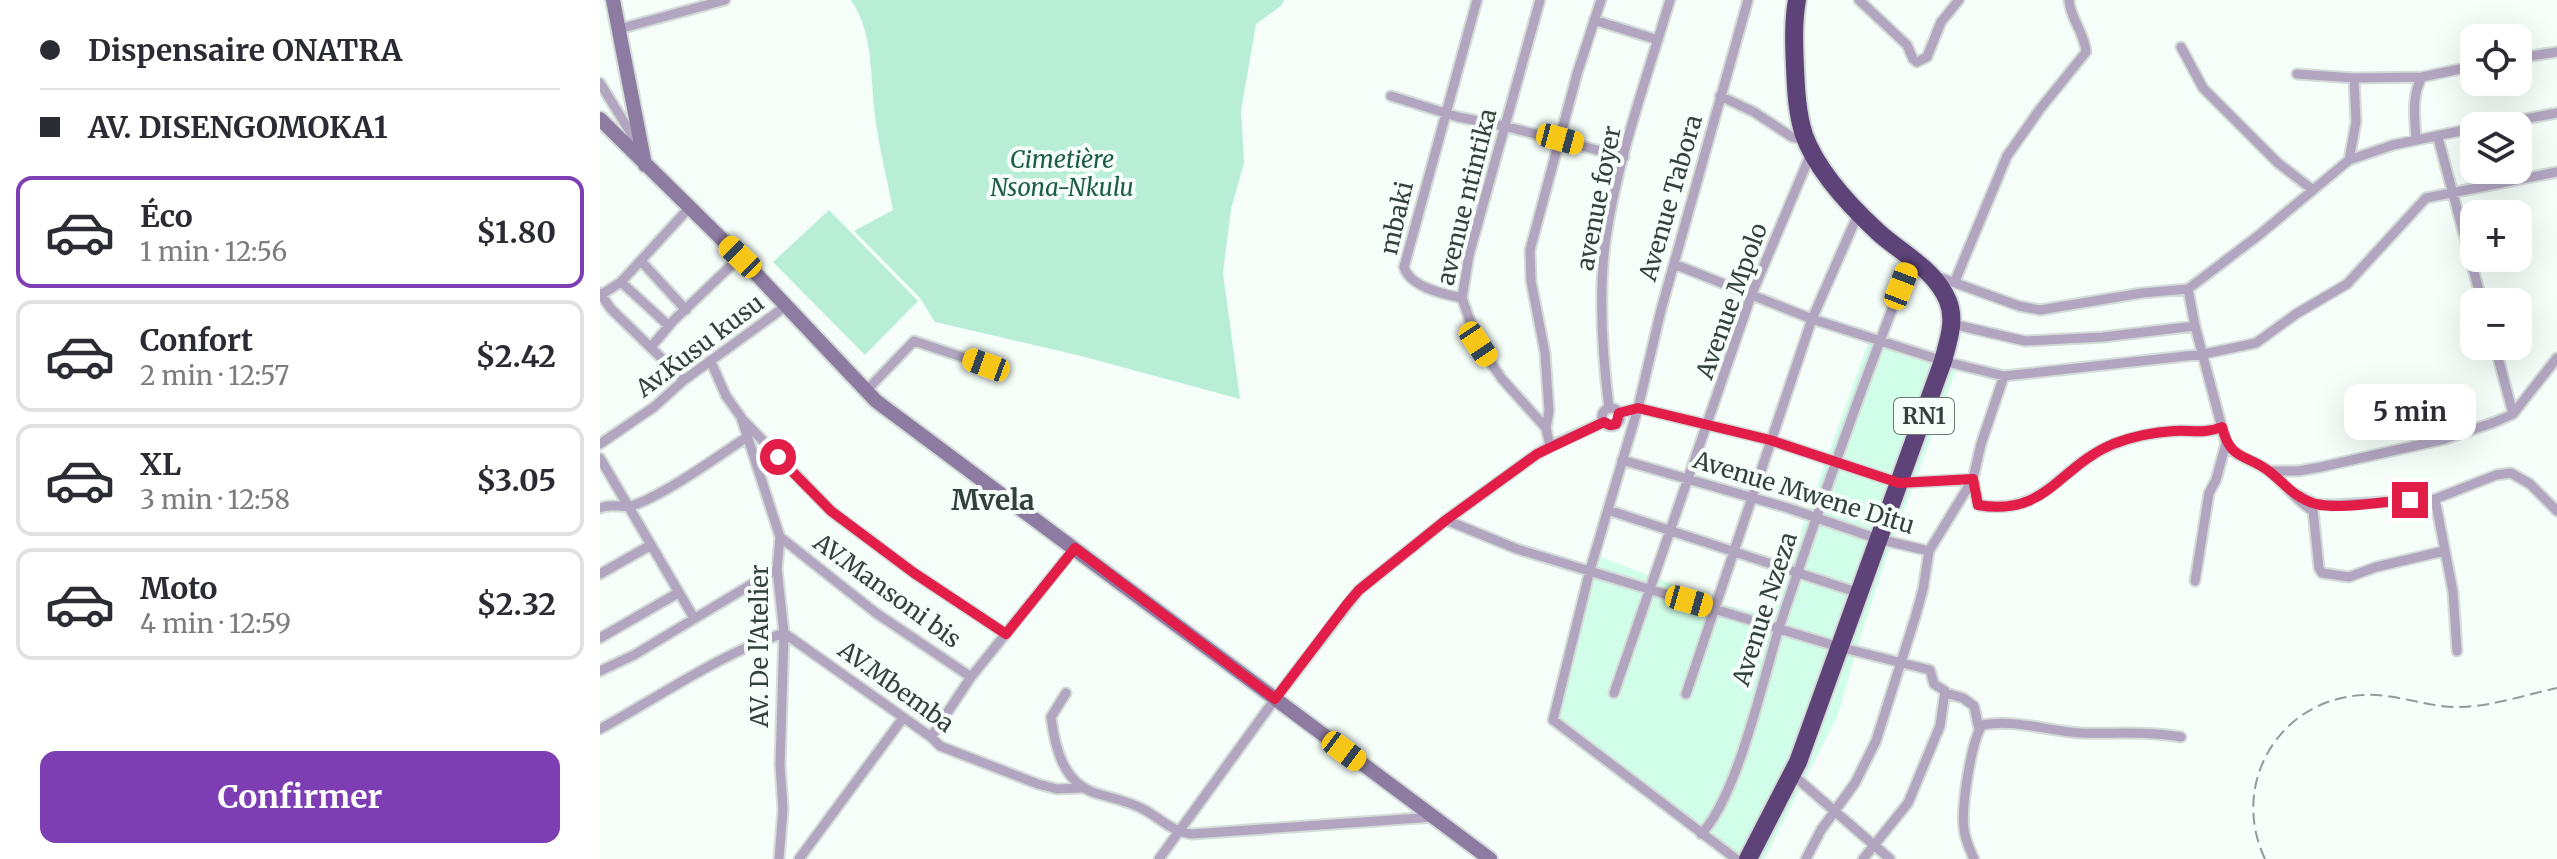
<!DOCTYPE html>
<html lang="fr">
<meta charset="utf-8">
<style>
body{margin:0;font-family:Merriweather,serif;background:#f2f2f3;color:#2b2b33;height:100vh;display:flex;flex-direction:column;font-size:30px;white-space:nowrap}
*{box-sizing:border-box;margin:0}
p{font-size:26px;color:#7c7c81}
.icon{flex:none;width:44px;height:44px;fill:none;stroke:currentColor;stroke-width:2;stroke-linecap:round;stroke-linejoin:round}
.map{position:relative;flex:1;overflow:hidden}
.panel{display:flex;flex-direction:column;background:#fff;width:600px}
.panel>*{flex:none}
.guide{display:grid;align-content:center;height:176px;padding:0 40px;background:#fff}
.tools{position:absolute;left:1860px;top:24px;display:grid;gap:16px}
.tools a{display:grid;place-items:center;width:72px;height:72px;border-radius:16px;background:#fff;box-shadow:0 8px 32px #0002;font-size:40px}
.end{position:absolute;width:36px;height:36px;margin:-18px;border:10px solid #e11d48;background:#fff;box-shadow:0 0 0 4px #fff}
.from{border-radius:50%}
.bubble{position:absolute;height:56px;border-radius:16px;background:#fff;box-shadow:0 8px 32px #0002;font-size:26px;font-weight:700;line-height:56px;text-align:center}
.car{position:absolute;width:24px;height:48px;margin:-24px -12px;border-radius:10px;box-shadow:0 0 6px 2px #0007;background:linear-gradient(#f5c518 24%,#345 0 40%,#f5c518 0 76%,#345 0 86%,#f5c518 0)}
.guide b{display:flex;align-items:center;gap:28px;height:76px;font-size:30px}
.guide b+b{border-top:2px solid #e1e1e2}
.guide i{width:20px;height:20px;background:#2b2b33}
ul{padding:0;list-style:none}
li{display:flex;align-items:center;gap:24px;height:112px;margin:0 16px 12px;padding:0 24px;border:4px solid #e1e1e2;border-radius:16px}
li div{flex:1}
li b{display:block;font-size:30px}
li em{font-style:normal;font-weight:700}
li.on{border-color:#7e3eb3}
li>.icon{width:72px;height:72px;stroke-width:1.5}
.action{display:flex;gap:16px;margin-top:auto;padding:16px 40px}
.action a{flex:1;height:92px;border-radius:16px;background:#7e3eb3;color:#fff;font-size:32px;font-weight:700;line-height:92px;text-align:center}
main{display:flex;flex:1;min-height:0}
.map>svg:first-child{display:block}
.built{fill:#d0fee9}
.green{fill:#b8eed5}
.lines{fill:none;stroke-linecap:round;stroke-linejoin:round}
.street-casing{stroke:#d3dcd7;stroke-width:13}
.secondary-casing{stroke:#d3dcd7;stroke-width:18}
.highway-casing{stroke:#d3dcd7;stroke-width:22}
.street{stroke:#b1a5c0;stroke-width:9}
.secondary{stroke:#8d7ba2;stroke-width:14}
.highway{stroke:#5e4379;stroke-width:18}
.rail{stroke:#909c96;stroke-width:2;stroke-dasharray:12 6;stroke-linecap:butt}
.route{stroke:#e11d48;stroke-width:10}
.labels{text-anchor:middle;stroke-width:8;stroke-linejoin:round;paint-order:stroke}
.shield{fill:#f6fefa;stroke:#6d7a74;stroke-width:2}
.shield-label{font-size:22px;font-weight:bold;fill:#32413a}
.park-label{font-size:24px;font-style:italic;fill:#1f5c45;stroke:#f6fefa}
.street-label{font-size:24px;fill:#32413a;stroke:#f6fefa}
.quarter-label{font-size:28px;font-weight:bold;fill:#32413a;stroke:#f6fefa}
</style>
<main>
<section class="panel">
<div class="guide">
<b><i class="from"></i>Dispensaire ONATRA</b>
<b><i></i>AV. DISENGOMOKA1</b>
</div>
<ul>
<li class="on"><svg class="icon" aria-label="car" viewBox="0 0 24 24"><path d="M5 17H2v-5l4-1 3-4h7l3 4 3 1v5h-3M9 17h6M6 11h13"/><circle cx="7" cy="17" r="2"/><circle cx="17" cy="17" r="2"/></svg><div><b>Éco</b><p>1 min · 12:56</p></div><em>$1.80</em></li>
<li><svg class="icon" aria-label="car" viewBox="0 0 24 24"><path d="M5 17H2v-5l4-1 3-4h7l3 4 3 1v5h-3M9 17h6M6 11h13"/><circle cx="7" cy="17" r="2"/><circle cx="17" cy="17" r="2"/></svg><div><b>Confort</b><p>2 min · 12:57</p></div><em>$2.42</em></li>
<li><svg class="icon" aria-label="car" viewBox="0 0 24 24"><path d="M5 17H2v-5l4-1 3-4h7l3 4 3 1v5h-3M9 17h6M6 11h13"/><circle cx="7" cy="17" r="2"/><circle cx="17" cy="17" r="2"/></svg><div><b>XL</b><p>3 min · 12:58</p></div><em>$3.05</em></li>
<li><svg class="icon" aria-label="car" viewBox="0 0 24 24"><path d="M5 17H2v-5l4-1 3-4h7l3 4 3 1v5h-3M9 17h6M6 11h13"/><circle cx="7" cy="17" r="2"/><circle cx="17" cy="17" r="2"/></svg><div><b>Moto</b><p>4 min · 12:59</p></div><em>$2.32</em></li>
</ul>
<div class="action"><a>Confirmer</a></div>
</section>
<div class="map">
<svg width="1957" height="859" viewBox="0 0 1957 859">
<rect width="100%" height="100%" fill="#f6fefa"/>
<path class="built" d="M1272,332L1360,359L1287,556L1260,637L1238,715L1164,859H1142L960,718V678L991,553L1123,604L1170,617Z"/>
<path class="green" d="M251,0H684L681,6L656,24L641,111L644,163L631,209L623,273L640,399L481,356L335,322L320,298L254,231L293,210C287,179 279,147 275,116C270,77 274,34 251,0Z
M229,210L318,301L265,355L173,262Z"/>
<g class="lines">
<g class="street-casing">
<path id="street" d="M940,0L869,255L862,298L878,344L902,379L946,428
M1259,0L1307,45L1313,59L1317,62L1327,57L1341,22L1359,0
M994,20L1058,40
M19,29L125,0
M1581,47L1603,88L1678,163L1713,190
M1918,58L1957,52
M1697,74L1754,78L1822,77L1874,66
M0,83L40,148
M791,96L858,117L904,126L1024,157
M1120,96L1154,112L1192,137L1201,139L1205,137
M1887,126L1957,113
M1838,138L1882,302
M1816,140C1815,119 1811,96 1822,77
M1749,160L1756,122L1754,78
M41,261L86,310
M1074,264L1212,319L1343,361L1404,376L1604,354L1656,343L1696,314L1747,284L1826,198L1957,172
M1336,276L1419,306L1440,310L1542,293L1588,289L1659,235L1749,160L1793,145L1874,128
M1355,281L1407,156L1440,109L1486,52C1485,33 1470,19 1469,0
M21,282L69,326
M1588,289L1595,326L1626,443C1637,459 1655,460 1669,471C1685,483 1696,501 1713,511L1719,568L1722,573L1749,577L1776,567L1844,551
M0,293L11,309L84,380
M1,295L21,282L89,208
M862,298C843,294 810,287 804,267L877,0
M1352,324L1425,341L1503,337L1595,326
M1895,346L1913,414
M51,347L73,321L140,257
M111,362L126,396L141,417L180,537L177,569L184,633L180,765L183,809L179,859
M266,391L314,341L386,365
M1009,408C1002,352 998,293 1006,237C1018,157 1047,77 1070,0
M1002 417a9 9 0 1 1 18 0a9 9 0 1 1-18 0Z
M1019,413L1038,408L1061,310L1148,0
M143,420L231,511L314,573L406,634
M0,444L54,407L84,380L186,306
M950,446L946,428L949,411L945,353L931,281L930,250L977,74L1001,0
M0,458L94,618
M1022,460L1188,508L1278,539L1329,551
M1669,471H1698L1721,467L1845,439L1895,422L1913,414L1957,358
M1694,493L1715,504L1732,505L1835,499L1896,475L1911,473L1930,484L1957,511
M1835,499L1853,592L1857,651
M0,508C11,503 21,508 31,506C63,496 117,457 147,437
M1008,510L1259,593
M846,520L917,549L1239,647L1330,670L1334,684L1345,691L1340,726L1308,803L1263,859
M180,537L276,613L371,677
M0,574L51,545
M1595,581L1609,493L1616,480L1626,443
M0,638L78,593
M0,671L34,655L177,569
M466,693L451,717C455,748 463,782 495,793C511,798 528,801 543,809C560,818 572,832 592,834L834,817
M1014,693L1151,296L1212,151
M1346,693L1363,698L1374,706L1379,729
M1086,694L1212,319L1259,212
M0,729C61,696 117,655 184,633L331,737L340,746L438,784L457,789L482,788
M331,737L371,677L475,548
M1193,775L1290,859
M1101,834C1138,796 1163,678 1180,625C1221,502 1264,379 1312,258
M199,859L303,718
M559,859L675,699L759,590L846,520L937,454L950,446L1004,422
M1136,859L953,720L990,570L1038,408L1170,440L1299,483L1373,479L1378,505C1446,517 1458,466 1514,444C1531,437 1555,432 1574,431C1592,430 1605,434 1622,427
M1206,859L1221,830L1255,783L1276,741L1315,618L1323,589L1329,551L1373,479L1381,444L1404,376
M1374,859C1370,850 1365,840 1364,829C1361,808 1371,742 1382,725C1416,719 1448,731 1481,733C1515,734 1548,731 1581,737"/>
</g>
<g class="secondary-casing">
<path id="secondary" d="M13,0L45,165
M0,119L140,257L276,401L890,859"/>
</g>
<g class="highway-casing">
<path id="highway" d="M1148,859L1198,762L1343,361C1348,341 1356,321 1348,301C1335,269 1302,254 1278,232C1251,207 1217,171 1204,135C1197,113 1196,90 1195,68C1194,45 1193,22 1197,0"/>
</g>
<use href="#street" class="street"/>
<use href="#secondary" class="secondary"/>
<use href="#highway" class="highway"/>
<path class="rail" d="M1665,859C1629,783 1680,699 1763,695C1796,693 1828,708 1861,707C1893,706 1925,695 1957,688"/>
</g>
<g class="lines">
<path class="route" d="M178,457L231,511L314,573L406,634L475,548L675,699L747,604L759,590L846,520L937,454L1004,422L1010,425L1016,424L1019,413L1038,408L1170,440L1299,483L1373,479L1378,505C1447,517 1458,467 1513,444C1531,437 1555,432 1574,431C1592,430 1605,434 1622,427C1631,462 1646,453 1670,472C1684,483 1696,499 1716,504C1743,510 1782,501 1810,500"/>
</g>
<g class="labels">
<rect class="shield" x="1294" y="398" width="60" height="36" rx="6"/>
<g class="shield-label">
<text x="1324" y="424">RN1</text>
</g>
<g class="park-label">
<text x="462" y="168">Cimetière<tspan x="462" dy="28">Nsona-Nkulu</tspan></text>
</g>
<g class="street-label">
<text transform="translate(867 197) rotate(-76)" y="8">avenue ntintika</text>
<text transform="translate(999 198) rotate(-79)" y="8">avenue foyer</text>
<text transform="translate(1071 198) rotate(-74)" y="8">Avenue Tabora</text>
<text transform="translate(797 218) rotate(-77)" y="8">mbaki</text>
<text transform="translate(1132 301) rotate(-70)" y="8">Avenue Mpolo</text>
<text transform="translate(100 346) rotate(-37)" y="8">Av.Kusu kusu</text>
<text transform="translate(1204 493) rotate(17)" y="8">Avenue Mwene Ditu</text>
<text transform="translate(287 591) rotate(36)" y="8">AV.Mansoni bis</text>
<text transform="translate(1165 609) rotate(-72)" y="8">Avenue Nzeza</text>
<text transform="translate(160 646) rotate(-90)" y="8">AV. De l'Atelier</text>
<text transform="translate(296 687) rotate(36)" y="8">AV.Mbemba</text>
</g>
<g class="quarter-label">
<text x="393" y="510">Mvela</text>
</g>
</g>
</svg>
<div class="tools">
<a><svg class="icon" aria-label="locate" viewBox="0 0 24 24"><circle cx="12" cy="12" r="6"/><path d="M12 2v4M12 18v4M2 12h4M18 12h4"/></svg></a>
<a><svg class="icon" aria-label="layers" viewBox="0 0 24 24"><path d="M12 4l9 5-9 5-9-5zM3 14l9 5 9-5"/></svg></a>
<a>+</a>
<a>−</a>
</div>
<i class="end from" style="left:178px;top:457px"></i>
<i class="end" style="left:1810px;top:500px"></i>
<div class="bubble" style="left:1744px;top:384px;width:132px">5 min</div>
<i class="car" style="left:960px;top:139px;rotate:105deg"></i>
<i class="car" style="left:140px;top:257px;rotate:314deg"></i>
<i class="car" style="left:1301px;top:286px;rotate:21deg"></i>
<i class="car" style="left:878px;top:344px;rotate:146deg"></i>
<i class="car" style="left:386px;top:365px;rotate:290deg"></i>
<i class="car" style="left:1089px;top:601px;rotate:106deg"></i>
<i class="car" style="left:744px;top:751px;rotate:127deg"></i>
</div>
</main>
